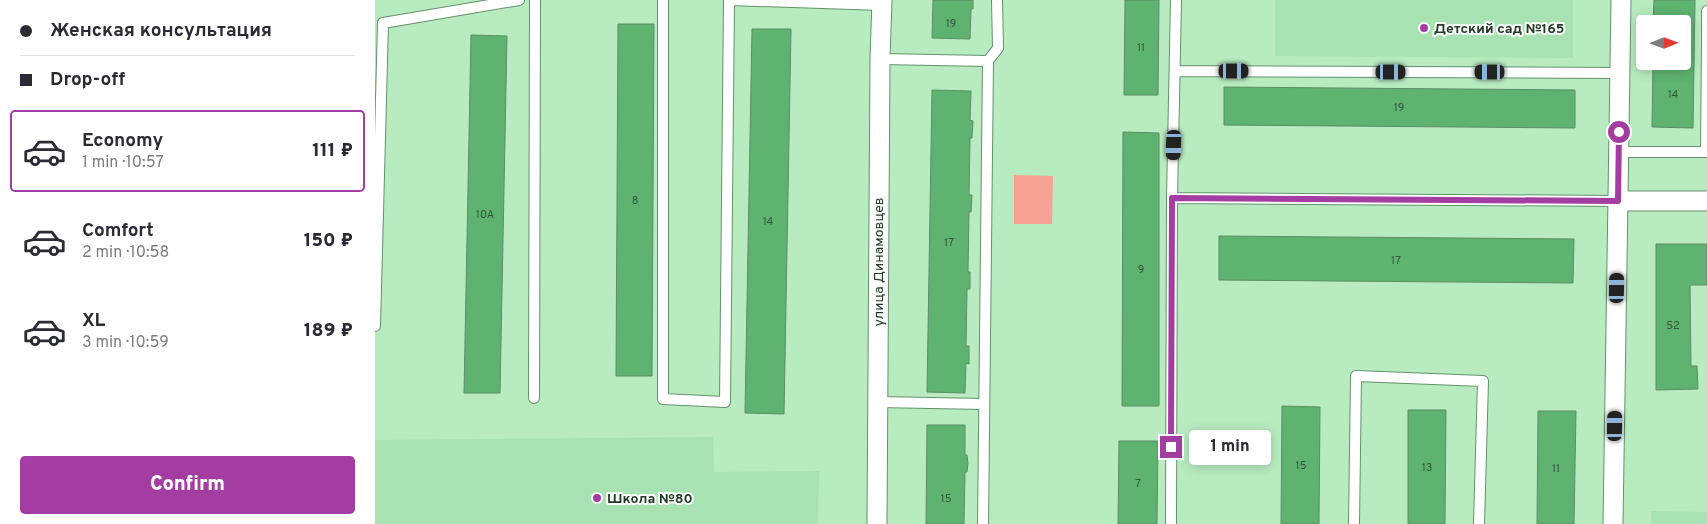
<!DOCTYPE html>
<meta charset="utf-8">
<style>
body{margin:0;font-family:Overpass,sans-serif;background:#f2f2f3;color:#2b2b33;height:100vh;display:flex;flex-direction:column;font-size:19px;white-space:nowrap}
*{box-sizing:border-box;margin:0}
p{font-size:16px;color:#7c7c81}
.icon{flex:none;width:28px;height:28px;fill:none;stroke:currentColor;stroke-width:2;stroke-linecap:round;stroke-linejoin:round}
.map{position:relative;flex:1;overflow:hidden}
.details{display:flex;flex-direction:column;background:#fff;width:375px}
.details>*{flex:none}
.guide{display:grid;align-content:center;height:110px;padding:0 20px;background:#fff}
.needle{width:32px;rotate:89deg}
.buttons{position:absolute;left:1261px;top:15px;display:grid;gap:10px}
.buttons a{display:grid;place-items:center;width:55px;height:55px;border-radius:5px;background:#fff;box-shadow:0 2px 12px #0003;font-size:25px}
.end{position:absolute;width:22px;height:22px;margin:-11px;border:6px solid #a43da1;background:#fff;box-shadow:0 0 0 2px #fff}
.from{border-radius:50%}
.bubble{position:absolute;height:35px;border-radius:5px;background:#fff;box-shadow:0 2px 12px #0003;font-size:16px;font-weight:800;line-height:35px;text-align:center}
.car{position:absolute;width:15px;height:30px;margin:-15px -8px;border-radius:6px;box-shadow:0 0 4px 1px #0007;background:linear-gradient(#222 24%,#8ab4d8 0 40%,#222 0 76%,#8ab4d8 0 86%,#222 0)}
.guide b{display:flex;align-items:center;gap:18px;height:48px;font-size:19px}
.guide b+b{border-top:1px solid #e1e1e2}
.guide i{width:12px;height:12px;background:#2b2b33}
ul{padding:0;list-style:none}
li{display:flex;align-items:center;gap:15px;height:82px;margin:0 10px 8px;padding:0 10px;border:2px solid transparent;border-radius:5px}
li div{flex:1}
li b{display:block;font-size:19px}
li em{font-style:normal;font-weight:800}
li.on{border-color:#a43da1}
li>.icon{width:45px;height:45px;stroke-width:1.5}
.primary-button{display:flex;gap:10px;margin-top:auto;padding:10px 20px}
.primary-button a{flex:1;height:58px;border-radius:5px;background:#a43da1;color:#fff;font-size:20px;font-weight:800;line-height:58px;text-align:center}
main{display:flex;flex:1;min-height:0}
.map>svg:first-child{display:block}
.built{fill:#a9e2b2}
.green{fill:#f6a295}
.building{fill:#5eb370;stroke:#5d8c65}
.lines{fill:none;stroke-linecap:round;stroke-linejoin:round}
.service-casing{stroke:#63926b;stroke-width:12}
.minor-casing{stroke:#63926b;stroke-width:21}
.service{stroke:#fff;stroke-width:10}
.minor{stroke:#fff;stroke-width:19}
.route{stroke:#a43da1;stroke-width:6}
.poi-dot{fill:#a43da1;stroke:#f9fefa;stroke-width:2}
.labels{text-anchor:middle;stroke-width:4;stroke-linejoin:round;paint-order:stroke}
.number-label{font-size:11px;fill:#33583a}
.poi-label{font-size:14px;font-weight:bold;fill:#253928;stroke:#f9fefa;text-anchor:start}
.street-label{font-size:14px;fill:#253928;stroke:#f9fefa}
</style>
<main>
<section class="details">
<div class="guide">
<b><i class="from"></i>Женская консультация</b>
<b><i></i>Drop-off</b>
</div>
<ul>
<li class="on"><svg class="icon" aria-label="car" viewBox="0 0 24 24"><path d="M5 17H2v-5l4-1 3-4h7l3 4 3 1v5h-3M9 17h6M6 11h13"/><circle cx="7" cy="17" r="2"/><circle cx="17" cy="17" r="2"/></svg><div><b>Economy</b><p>1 min · 10:57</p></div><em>111 ₽</em></li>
<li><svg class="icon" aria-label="car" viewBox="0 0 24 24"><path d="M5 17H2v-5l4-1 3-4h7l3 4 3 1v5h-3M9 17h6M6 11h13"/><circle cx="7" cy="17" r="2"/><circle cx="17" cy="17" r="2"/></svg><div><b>Comfort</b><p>2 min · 10:58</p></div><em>150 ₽</em></li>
<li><svg class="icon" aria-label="car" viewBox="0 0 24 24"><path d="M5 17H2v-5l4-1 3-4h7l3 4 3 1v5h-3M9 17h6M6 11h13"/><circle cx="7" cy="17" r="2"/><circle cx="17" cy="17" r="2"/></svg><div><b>XL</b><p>3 min · 10:59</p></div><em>189 ₽</em></li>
</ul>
<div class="primary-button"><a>Confirm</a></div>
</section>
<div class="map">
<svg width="1332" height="524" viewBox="0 0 1332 524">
<rect width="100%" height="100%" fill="#b8ebc0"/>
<path class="built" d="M900,0H1198V58L900,56Z
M338,437L339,472L444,471L443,524H0V440Z
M1276,511L1332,512V524H1276Z"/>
<path class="green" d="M639,175L678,176L677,224H639Z"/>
<path class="building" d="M558,0H598V9H596L595,39L557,38Z
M750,0H784L783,95H749Z
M1279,0H1320L1318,128L1277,127L1278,61H1308V24H1278Z
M243,24H279L277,376H241Z
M377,29H416L409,414L370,413Z
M96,35L132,36L125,393H89Z
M849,87L1200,90V128L849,125Z
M557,90L596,91L595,120L598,121L597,138H595L594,195H597L596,212H594L593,272H595V289H592L591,346H594V364L591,363L590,393L552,392Z
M748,132L784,133V406H747Z
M844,236L1199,239L1198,283L844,280Z
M1281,244H1332V285H1315L1316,366H1322L1323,389L1281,390Z
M907,406L945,407L944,524H906Z
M1033,410H1071L1070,524H1033Z
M1163,411H1201L1199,524H1162Z
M552,425H590V455H592L593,463L592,472H590L589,524H551Z
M744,441H783L782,524H743Z"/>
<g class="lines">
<g class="service-casing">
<path id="service" d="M288,0V399L350,402L354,0
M354,0L507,5
M1332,11V42
M505,59L613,61L608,524
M613,61L623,48L622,0
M800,71L1245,73
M1244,152H1331L1332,42
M797,198L801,0
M0,326L8,23L144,0
M159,398L160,0
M503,402L609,404
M796,524L797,198L1243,201
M979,524L981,376L1108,381L1104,524"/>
</g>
<g class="minor-casing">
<path id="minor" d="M1243,201H1332
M502,524L505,59L507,0
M1238,524L1246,0"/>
</g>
<use href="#service" class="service"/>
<use href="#minor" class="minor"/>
</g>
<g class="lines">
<path class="route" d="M796,447L797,198L1243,201L1244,132"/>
</g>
<g class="poi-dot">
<circle cx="1049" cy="28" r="5"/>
<circle cx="222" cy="498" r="5"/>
</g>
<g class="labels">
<g class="number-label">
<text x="576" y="27">19</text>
<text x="766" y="51">11</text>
<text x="1298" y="98">14</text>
<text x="1024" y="111">19</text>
<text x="260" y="204">8</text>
<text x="110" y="218">10А</text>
<text x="393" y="225">14</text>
<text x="574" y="246">17</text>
<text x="1021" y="264">17</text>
<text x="766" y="273">9</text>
<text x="1298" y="329">52</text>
<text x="926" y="469">15</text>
<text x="1052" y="471">13</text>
<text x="1181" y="472">11</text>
<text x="763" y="487">7</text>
<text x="571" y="502">15</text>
</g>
<g class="poi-label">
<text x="1059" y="33">Детский сад №165</text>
<text x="232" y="503">Школа №80</text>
</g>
<g class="street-label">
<text transform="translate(503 262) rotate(-90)" y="5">улица Динамовцев</text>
</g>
</g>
</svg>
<div class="buttons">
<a><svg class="needle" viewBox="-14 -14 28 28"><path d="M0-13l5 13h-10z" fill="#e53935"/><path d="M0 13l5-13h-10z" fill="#7c7c81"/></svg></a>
</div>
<i class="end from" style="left:1244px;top:132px"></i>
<i class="end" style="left:796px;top:447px"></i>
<div class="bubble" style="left:814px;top:430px;width:82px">1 min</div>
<i class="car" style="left:859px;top:71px;rotate:90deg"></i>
<i class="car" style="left:1016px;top:72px;rotate:90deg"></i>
<i class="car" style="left:1115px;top:72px;rotate:270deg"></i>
<i class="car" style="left:799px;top:145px;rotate:182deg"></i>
<i class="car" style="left:1242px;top:288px;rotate:1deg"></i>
<i class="car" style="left:1240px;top:426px;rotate:1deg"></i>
</div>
</main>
